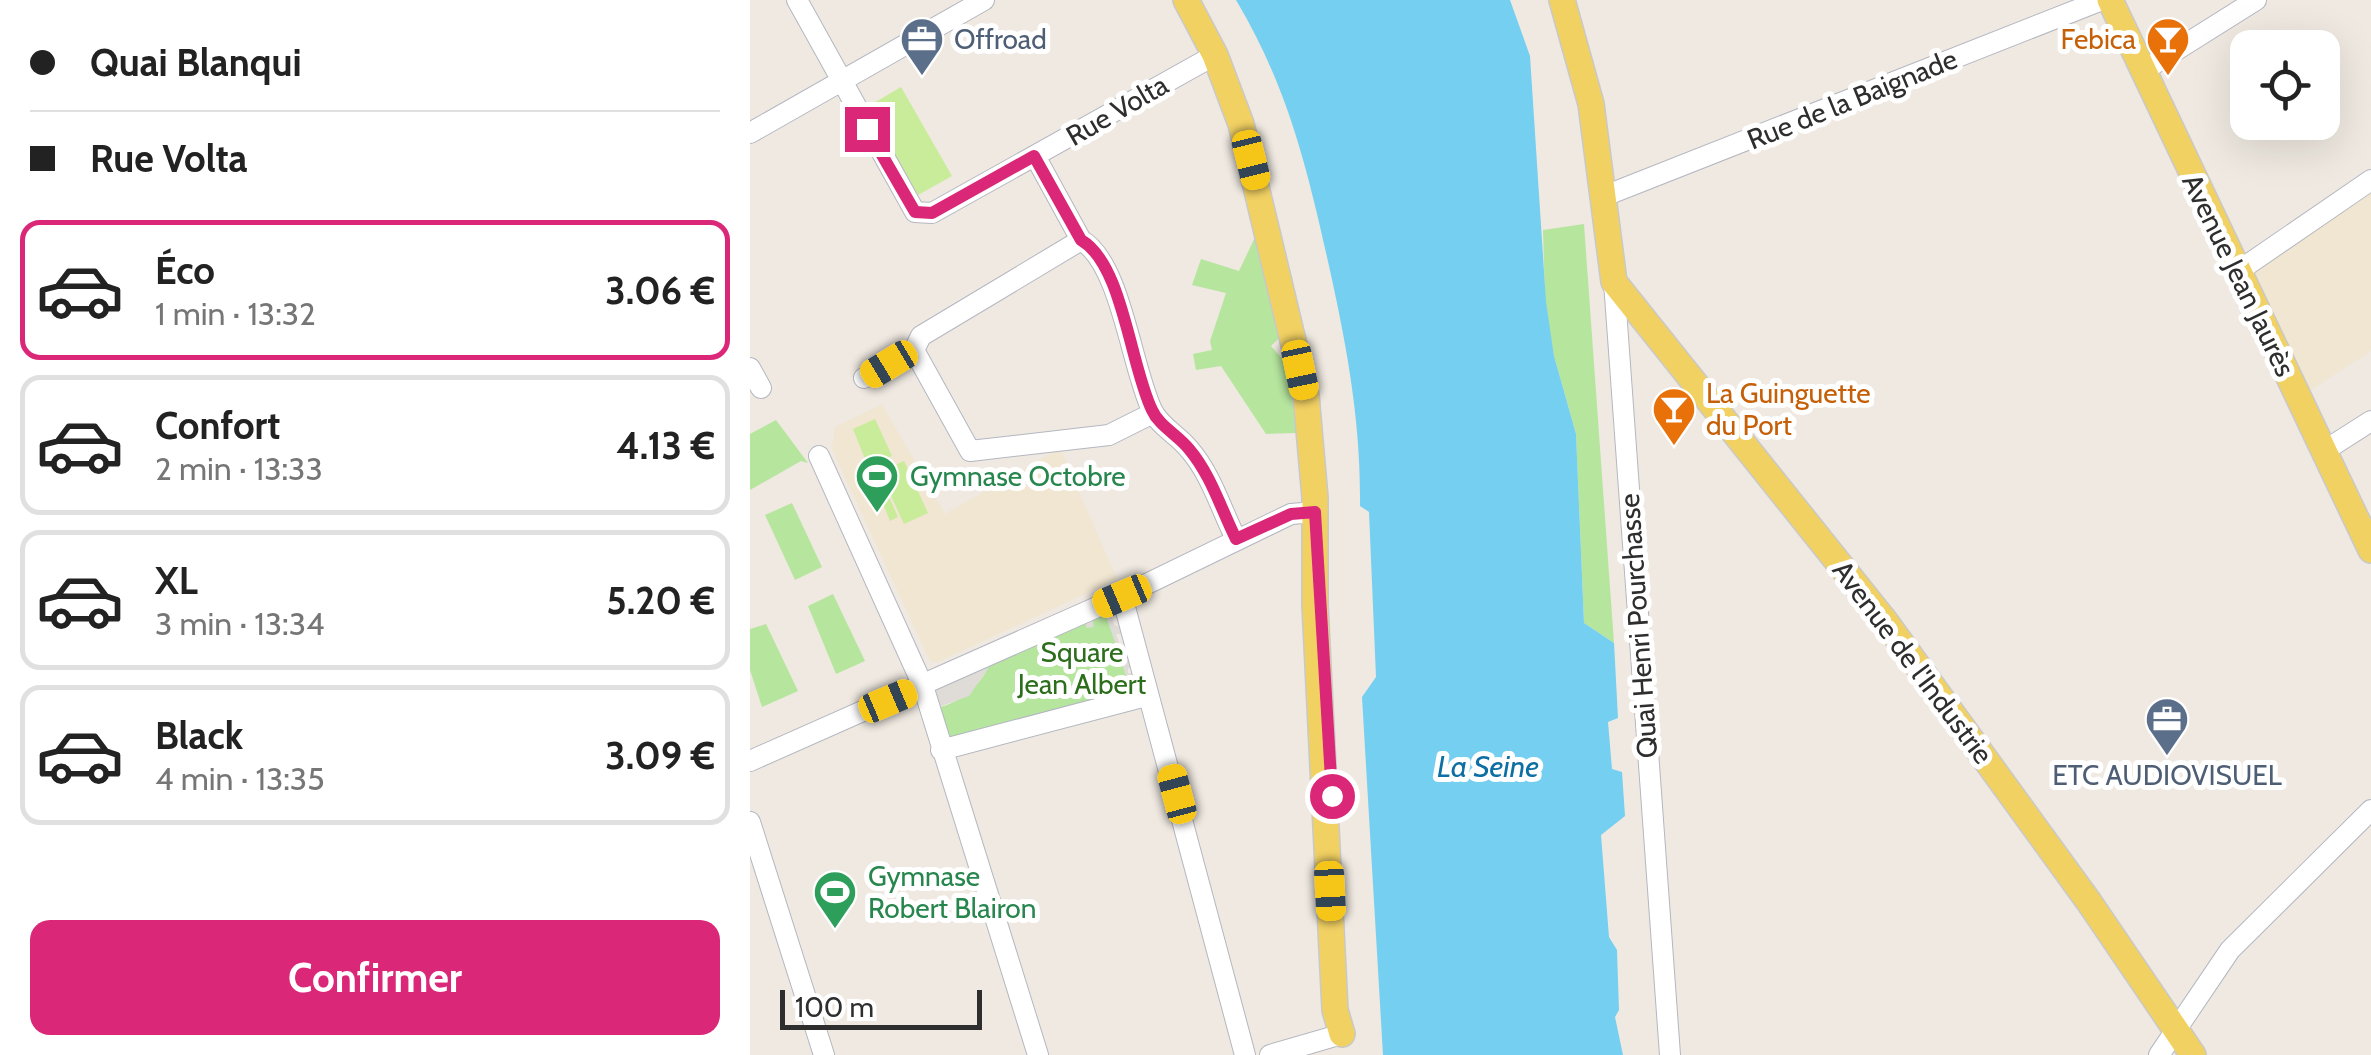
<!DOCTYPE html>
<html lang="fr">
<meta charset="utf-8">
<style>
body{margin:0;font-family:Cabin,sans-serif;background:#f2f2f2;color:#222;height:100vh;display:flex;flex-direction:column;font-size:38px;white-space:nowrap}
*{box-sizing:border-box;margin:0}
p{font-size:32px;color:#767676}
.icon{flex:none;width:55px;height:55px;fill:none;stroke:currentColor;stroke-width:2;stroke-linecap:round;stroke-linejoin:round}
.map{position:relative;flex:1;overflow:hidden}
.details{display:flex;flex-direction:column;background:#fff;width:750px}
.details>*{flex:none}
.guide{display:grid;align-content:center;height:220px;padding:0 30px;background:#fff}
.tools{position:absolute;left:1480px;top:30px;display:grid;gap:20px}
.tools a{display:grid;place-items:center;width:110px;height:110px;border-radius:20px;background:#fff;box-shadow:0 10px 40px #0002;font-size:50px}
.scale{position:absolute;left:30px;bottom:25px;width:202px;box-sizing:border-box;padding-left:10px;border:5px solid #2e2e2e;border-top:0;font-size:28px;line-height:35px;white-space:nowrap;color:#2e2e2e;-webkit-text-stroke:8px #fff;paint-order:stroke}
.end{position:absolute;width:45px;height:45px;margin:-22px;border:12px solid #db2777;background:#fff;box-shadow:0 0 0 5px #fff}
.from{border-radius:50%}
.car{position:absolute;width:30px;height:60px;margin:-30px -15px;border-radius:12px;box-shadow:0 0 8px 2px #0007;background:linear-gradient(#f5c518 24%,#345 0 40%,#f5c518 0 76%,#345 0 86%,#f5c518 0)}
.guide b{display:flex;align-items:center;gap:35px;height:95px;font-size:38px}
.guide b+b{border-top:2px solid #e0e0e0}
.guide i{width:25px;height:25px;background:#222}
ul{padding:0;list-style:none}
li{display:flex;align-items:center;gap:30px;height:140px;margin:0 20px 15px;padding:0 10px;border:5px solid #e0e0e0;border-radius:20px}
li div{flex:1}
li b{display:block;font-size:38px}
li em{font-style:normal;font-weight:700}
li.selected{border-color:#db2777}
li>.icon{width:90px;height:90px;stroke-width:1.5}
.primary-button{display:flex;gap:20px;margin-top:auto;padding:20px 30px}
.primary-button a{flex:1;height:115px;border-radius:20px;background:#db2777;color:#fff;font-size:40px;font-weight:700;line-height:115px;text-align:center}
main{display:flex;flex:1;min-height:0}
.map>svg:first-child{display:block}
.education{fill:#f0e6d1}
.green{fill:#b6e59e}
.pitch{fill:#c9ec9a}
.plaza{fill:#dfdcd8}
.water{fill:#75cff0}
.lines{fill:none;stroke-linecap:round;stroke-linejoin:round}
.minor-casing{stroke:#b4b7c1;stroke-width:22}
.major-casing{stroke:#c9c9c9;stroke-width:28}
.minor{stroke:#fff;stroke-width:20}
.major{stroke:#f2d163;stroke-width:25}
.route{stroke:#db2777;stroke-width:12}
.labels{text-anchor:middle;stroke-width:10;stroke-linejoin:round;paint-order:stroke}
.service-label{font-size:28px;fill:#4e5e75;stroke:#fff;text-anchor:start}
.food-label{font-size:28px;fill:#c56008;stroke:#fff;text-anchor:end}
.street-label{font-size:28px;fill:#2e2e2e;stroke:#fff}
.leisure-label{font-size:28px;fill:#27864d;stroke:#fff;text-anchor:start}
.park-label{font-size:28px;fill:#2c6e1b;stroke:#fff}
.water-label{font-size:30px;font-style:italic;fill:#0d6fa3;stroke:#fff}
</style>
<main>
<section class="details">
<div class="guide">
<b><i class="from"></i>Quai Blanqui</b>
<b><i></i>Rue Volta</b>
</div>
<ul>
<li class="selected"><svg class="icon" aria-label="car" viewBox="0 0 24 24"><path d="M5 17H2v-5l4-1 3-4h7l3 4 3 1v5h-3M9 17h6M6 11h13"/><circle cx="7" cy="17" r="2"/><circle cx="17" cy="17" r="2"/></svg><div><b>Éco</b><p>1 min · 13:32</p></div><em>3.06 €</em></li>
<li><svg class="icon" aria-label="car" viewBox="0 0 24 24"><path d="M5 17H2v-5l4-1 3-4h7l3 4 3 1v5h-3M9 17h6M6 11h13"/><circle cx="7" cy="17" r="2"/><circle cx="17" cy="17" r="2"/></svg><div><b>Confort</b><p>2 min · 13:33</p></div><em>4.13 €</em></li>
<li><svg class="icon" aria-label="car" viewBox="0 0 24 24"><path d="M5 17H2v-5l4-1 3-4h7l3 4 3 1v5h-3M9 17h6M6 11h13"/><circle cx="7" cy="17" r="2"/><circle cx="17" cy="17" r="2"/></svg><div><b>XL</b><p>3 min · 13:34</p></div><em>5.20 €</em></li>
<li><svg class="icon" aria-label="car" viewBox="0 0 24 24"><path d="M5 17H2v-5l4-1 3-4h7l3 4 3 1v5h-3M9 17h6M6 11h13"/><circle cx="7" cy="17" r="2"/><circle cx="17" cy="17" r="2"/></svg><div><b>Black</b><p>4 min · 13:35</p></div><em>3.09 €</em></li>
</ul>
<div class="primary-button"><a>Confirmer</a></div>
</section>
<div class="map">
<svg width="1621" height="1055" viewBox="0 0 1621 1055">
<rect width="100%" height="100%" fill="#efe9e1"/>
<path class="education" d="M1621,192V351L1559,391L1502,272Z
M132,404L195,514L310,448L367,579L188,662L180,661L82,449L85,427Z"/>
<path class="green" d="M834,224L864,643L834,623L826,434L804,356L795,302L793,230Z
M507,233L532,335L521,346L537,364L547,433L516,434L471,366L446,370L443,354L462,350L460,341L476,293L442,285L451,259L489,271Z
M26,420L58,463L51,461L0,490V434Z
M42,503L72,567L45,580L15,515Z
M83,594L115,661L86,674L58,606Z
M356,613L383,696L202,745L186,708C208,704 230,687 238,667L336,622L343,626L342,619Z
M16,624L48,691L12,707L0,670V629Z"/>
<path class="pitch" d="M151,87L202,176L168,195L117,107Z
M125,419L142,456L124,464L148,517L140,521L103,429Z
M154,461L178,513L154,524L130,472Z"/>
<path class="plaza" d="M362,608L371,611L373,619L362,616L364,625L376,629L378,635L366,634L375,660L385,663L387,669L378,668V673L388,674L392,691L382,693L355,613L342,619L344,627L337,628L335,622L239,667L219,696L186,708L196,741H193L179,700L184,689Z"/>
<path class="water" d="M486,0H760L780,56L796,302L804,356L826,434L834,623L864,643L868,718L858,722L862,769L872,772L875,816L851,835L859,937L867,950L869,1010L865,1017L873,1055H633L612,697L626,677L619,512L610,506C611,419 596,342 577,257C556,163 536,84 486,0Z"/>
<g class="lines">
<g class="minor-casing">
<path id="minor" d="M47,0L165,212L182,213L465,55
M1393,71L1506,0
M0,133L234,0
M285,156L331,240C371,263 381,366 402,410C409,426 428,435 439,449C461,474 471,509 486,539
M852,197L1352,0
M331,240L171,336L164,350L220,451L359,435L403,413
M1487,272L1621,180
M864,282L920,1055
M0,368L11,388
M114,378L164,350
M1574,451L1621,421
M69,456L173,686L288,1055
M372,596L495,1055
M191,750L392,697L395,687
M0,761L372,596L541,514L565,512
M0,822L74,1055
M520,1055L592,1034
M1409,1055L1480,950L1621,810"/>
</g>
<g class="major-casing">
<path id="major" d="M436,0L465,55L491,124L556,395L565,498V605L585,1010L592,1034
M812,0L841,104L864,282L1135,621L1339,902L1443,1055
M1360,0L1621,550"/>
</g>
<use href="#minor" class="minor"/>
<use href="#major" class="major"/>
</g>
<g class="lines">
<path class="route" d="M117,129L165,212L182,213L284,156L331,240C373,264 380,365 402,410C409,426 428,435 439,449C461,475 471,509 486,539L541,514L565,512L582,796"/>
</g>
<defs>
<g id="office-pin" transform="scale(2.25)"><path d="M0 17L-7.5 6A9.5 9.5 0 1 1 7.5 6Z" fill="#5c6f8a" stroke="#fff"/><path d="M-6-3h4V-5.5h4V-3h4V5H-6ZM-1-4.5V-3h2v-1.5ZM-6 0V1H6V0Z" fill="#fff"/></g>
<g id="bar-pin" transform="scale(2.25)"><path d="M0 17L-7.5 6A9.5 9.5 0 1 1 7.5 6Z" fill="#e8710a" stroke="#fff"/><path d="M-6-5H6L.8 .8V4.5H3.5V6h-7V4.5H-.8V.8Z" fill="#fff"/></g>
<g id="stadium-pin" transform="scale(2.25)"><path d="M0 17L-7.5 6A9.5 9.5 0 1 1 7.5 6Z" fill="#2e9e5b" stroke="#fff"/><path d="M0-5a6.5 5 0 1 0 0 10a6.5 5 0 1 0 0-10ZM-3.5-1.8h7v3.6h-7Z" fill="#fff"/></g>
</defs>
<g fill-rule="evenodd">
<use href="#office-pin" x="172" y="39"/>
<use href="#bar-pin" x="1418" y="39"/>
<use href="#bar-pin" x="924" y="409"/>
<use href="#stadium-pin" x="127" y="476"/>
<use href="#office-pin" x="1417" y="719"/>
<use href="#stadium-pin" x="85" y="892"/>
</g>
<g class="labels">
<g class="service-label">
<text x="204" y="49">Offroad</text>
<text x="1417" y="785" text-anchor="middle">ETC AUDIOVISUEL</text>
</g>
<g class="food-label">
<text x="1386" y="49">Febica</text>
<text x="956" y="403" text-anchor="start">La Guinguette<tspan x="956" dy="32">du Port</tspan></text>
</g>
<g class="street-label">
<text transform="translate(1102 99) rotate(-22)" y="10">Rue de la Baignade</text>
<text transform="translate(367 110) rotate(-30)" y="10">Rue Volta</text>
<text transform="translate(1489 275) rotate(64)" y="10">Avenue Jean Jaurès</text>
<text transform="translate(888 626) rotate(-94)" y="10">Quai Henri Pourchasse</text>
<text transform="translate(1163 662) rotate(53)" y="10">Avenue de l'Industrie</text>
</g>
<g class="leisure-label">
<text x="160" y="486">Gymnase Octobre</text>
<text x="118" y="886">Gymnase<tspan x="118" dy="32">Robert Blairon</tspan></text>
</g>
<g class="park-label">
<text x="332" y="662">Square<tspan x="332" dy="32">Jean Albert</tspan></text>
</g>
<g class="water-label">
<text x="738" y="777">La Seine</text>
</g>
</g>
</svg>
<div class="tools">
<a><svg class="icon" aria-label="locate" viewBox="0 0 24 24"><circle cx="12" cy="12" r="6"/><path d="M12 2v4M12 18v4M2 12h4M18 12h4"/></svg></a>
</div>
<div class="scale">100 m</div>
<i class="end from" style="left:582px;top:796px"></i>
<i class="end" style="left:117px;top:129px"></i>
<i class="car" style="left:501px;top:160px;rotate:166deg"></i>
<i class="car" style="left:139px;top:364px;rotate:239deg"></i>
<i class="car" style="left:550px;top:370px;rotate:168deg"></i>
<i class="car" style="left:372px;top:596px;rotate:247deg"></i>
<i class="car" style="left:138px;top:701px;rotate:67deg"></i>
<i class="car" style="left:427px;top:794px;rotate:345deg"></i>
<i class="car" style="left:580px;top:891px;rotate:177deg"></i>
</div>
</main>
